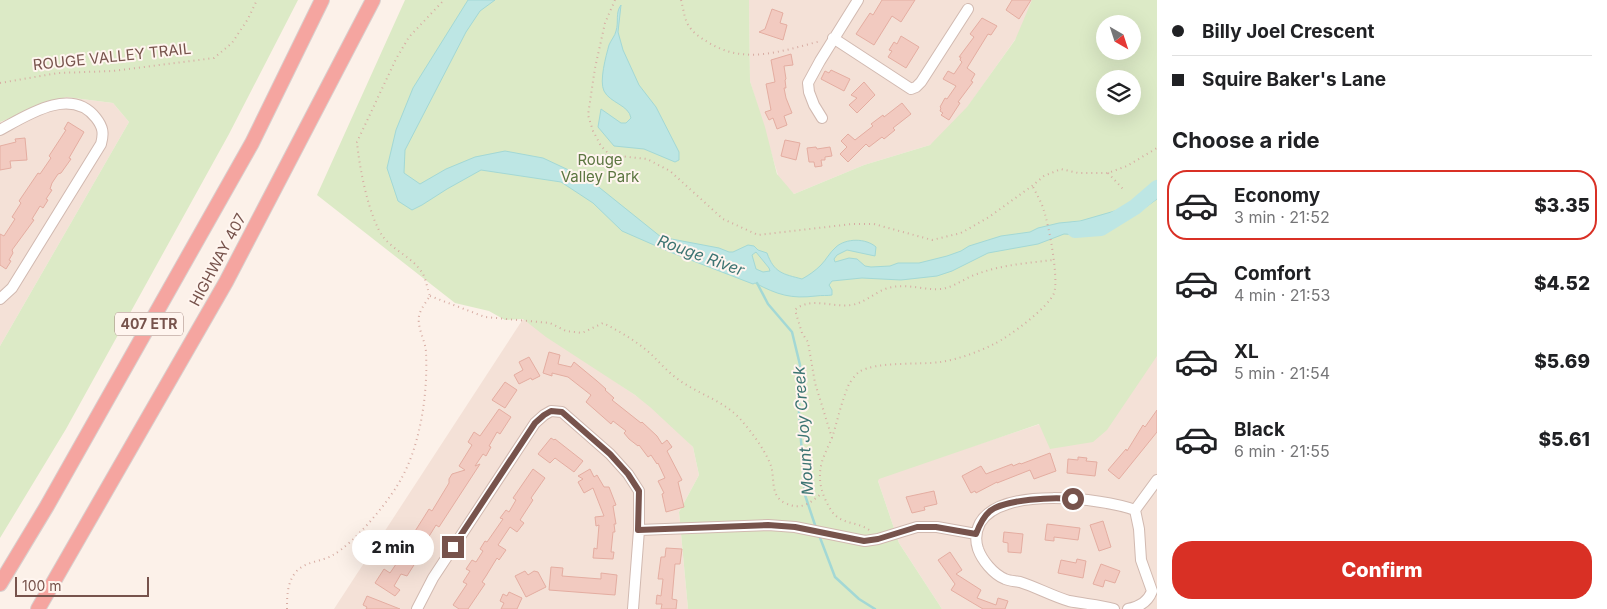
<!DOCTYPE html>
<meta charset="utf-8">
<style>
body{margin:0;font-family:Inter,sans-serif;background:#f2f2f2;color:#202124;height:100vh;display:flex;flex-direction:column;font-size:19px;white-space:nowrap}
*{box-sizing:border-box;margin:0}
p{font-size:16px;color:#757577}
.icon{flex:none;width:28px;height:28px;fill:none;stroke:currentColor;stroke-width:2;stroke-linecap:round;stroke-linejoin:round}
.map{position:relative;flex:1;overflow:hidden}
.side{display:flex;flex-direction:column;background:#fff;width:450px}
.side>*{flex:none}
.guide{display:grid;align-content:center;height:110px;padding:0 15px;background:#fff}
.needle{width:32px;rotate:141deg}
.tools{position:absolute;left:1096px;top:15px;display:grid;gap:10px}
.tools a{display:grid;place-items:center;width:45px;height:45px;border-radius:50%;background:#fff;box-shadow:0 5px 20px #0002;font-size:25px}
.scale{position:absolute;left:15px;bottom:12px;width:134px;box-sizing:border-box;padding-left:5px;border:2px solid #77534c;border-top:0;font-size:14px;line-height:18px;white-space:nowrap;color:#77534c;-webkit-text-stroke:4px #fff5ef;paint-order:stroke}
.end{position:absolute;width:22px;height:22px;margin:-11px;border:6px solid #77534c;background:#fff;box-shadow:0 0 0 2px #fff}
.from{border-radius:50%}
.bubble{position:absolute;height:35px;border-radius:18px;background:#fff;box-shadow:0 5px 20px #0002;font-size:16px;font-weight:800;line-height:35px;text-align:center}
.guide b{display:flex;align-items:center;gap:18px;height:48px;font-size:19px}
.guide b+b{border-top:1px solid #e0e0e0}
.guide i{width:12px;height:12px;background:#202124}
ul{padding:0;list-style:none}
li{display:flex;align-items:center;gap:15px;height:70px;margin:0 10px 8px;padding:0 5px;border:2px solid transparent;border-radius:20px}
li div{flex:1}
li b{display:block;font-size:19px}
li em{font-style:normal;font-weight:800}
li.selected{border-color:#d93025}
li>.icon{width:45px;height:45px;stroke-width:1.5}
h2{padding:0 15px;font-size:22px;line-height:60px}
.action{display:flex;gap:10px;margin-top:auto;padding:10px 15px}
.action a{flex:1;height:58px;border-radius:20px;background:#d93025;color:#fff;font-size:20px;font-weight:800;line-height:58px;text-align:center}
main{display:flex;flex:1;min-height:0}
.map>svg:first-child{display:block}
.residential{fill:#f4e1d7}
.green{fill:#dceac6;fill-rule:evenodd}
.water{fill:#bde6e4;stroke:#a3d8d5;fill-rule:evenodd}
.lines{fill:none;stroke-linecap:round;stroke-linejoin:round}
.stream{stroke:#a3d8d5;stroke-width:2.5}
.river{stroke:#bde6e4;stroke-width:16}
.building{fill:#f2cac0;stroke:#e4ada1}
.minor-casing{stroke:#d1b9b0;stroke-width:12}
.highway-casing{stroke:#d9cfcd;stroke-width:16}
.path{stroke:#d7aca3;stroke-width:2;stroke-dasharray:1 4;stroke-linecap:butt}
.minor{stroke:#fff;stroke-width:10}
.highway{stroke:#f5a5a0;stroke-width:14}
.route{stroke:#77534c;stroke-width:6}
.labels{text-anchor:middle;stroke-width:4;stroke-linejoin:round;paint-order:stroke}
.shield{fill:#fff5ef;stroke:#a0847d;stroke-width:1}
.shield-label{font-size:14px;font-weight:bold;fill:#77534c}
.street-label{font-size:15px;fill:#77534c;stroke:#fff5ef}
.park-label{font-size:15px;fill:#5c7641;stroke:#fff5ef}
.water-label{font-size:16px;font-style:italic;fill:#3c7472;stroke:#fff5ef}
</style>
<main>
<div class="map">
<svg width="1157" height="609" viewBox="0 0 1157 609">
<rect width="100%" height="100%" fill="#fcf1e9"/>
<path class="residential" d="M749,0H1043L954,126L930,145L864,165L794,194L779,179L750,81Z
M66,97L113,103L129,122L0,346V122Z
M523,319L660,412L693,447L699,475L679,512L688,609H334Z
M1157,346V609H942L899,543L877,478L1040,424Z"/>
<path class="green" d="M0,0H298L229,134L66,429L0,538V346L129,122L113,103L66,97L0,122Z
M405,0H749L750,81L765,127L777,174L794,194L864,165L930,145L967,107L1015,40L1032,0H1157V356L1107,430L1093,442L1050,449L1039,424L879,479L878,481L899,543L942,609H688L679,512L699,475L693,447L650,407L635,395L546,337L523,319L505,320L489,311L455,303L317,195ZM1105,24H1132V51H1105ZM1105,79H1132V106H1105Z"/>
<path class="water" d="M468,0H495L480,11L466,32L405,150L404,173L420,184L446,169L475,157L505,151L543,158L590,180L661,237L719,248L729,252H733L748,245L754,246L758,250L767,253C774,273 783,274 802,279C809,275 815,271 821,265C826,260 830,252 836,247C846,238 866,238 876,247L875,256L847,250L837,255L834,259L835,262L849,258L857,259L865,266L871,267L890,266L898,263H919L947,256L961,251L969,246L1001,236L1030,232L1038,228L1059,223L1080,221L1125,208L1157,180V199L1139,212L1125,219L1118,220L1100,227L1082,235L1064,234L1038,244L988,253L952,271L937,276L901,280L862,278L832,281L829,285L832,290V295C827,296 822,295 816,296C791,299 778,295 755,283L753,284L670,252L622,231L593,203L561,182L481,170L447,189L422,205L412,210L398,201L387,168L396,130L413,88ZM756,252L769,268L770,271L763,272L756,269L752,255Z
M621,5L618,32L623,50L639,85L656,107L679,152V160L675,162L644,149L614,146L598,127L601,109L621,123H626L631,118C629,105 610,103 604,91C599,81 606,56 609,45C611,40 615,36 616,31C619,22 615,13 621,5Z"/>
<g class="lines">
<path class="stream" d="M757,283L768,304L792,332L800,365L799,413L805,495L816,528
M819,535L835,577L859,599L875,609"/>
<path class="river" d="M1075,230L1101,228L1135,207L1157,188"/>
</g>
<path class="building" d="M882,0H915L901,22L892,16L874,45L856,34L870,13L873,15Z
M1012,0H1031L1019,19L1006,10Z
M772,9L783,13L780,23L787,25L783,40L759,32L765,29Z
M982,18L997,26L991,35L988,34L967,68L975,74L971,81L973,82L958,102L960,103L949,120L941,115L943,113L940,111L941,108L940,107L945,98L947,99L956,86L943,79L948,71L954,74L962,62L960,60L961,57H959L974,37L970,34Z
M901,36L919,47L906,68L888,57L892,51L889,50L894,42L897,44Z
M791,54L793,65L784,66L786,79L785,80L786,88H784L786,98L792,113L784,116L787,125L777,129L773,118L769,120L765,112L771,110L766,84L775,82L771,60Z
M831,70L850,79L844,91L821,79L825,71L829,73Z
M864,82L875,95L857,113L849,105L857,98L851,95Z
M902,103L911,114L893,128L895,130L884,139L882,137L869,147L866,144L848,162L840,154L847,147L841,141L848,134L855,140L873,126L871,124L883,115L884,117Z
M68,122L84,132L69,158L71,159L61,173L58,174L52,183L50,189L52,190L46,199L48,200L43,208L40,206L32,219L34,220L12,250L13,253L9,260L11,261L6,269L0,265V234L4,236L15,219L12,217L21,203L19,201L38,173L40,174L51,158L49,156L66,130L64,129Z
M25,138L27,160L10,161L11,168L0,170V146L16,142L15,139Z
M785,140L800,143L796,160L781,156Z
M816,147L817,149L830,147L832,156L825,157V160H821L822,166L815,167L814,162H809L807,148Z
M549,352L560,355L558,364L571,367L574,362L597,381L606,389L605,390L614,398L612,400L641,423L642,422L657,436L662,444L667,440L672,447L667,451L682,480L678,482L684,507L666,512L662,494L664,493L658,481L665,478L658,463L657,464L651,455L648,457L639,445L638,446L629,439L624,433L626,431L613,421L611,424L586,402L591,395L568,377L552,373V376L543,373Z
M529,357L540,376L532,380L531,378L519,384L514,375L523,370L519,362Z
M505,382L517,390L505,408L492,400Z
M499,409L511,417L500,434L497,432L489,446L491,447L486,456L483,454L475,466L480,464L439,527L436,525L428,538L422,547L424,549L407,576L401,574L394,586L400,590L395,596L375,583L384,569L390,573L407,548L405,547L424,517L429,509L432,511L449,483V479L452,474L465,470L459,466L472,445L468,442L474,432L480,436Z
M1157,410V432L1119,479L1108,470L1126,449L1127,451L1143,425L1145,427Z
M551,438L554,440L555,439L583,461L574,472L555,458L550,463L538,454Z
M1050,453L1056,471L1034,479L1030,470L997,483V482L976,493L975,491L971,493L962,476L981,466L986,474L1012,464L1013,466L1020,463L1021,464Z
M1078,457L1087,458L1086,461L1097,462L1095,476L1067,473L1068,459L1078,460Z
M533,469L545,478L531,498L533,500L520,520L524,523L517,532L510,527L498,545L506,550L499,560L497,558L486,576L482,582L485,584L468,609H459L453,605L467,584L463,582L470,571L466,569L472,560L476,562L483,551L480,549L485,541L487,542L503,519L500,518L506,510L509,512L516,500L513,498Z
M590,469L594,477L597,475L604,487H609L616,505L613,506L616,524H614L615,532H613L611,552H614L613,559L593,558L594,548L597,549L599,525L596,526L595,517L604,516L593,488L584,493L578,482L583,479L578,476Z
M934,491L937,504L924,507L925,510L912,513L906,497Z
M1103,521L1111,547L1099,551L1090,525Z
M1047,524L1080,528L1078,540L1054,537V541L1045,540Z
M1004,532L1023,534L1021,553L1008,552V543L1003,542Z
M666,548L682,549L680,564H675L672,599L677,600L676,609H661L662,604H656L657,595L661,596L663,579H658L661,557H665Z
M950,552L962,570L956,574L981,590L977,598L996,605L998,598L1008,601L1005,609H983L951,590L955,584L938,560Z
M1077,559L1086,561L1083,578L1058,573L1061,560L1076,563Z
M1101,564L1120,571L1115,583L1105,580L1103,587L1093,584Z
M551,567L563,568L562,576L601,579V573L617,575L615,595L549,590Z
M525,571L528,575L534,571L538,572L546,587L526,597L515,576Z
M509,592L522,598L517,609H501L504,603L500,601L503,594L507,596Z
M367,596L400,609H366L367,607L363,605Z"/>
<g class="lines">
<g class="minor-casing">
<path id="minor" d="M833,38L911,89L916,87L921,82L968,9
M822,118L814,105L809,92L808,83L820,61L858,0
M0,130C27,115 71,86 96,118C103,127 104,133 101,144L12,288L0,299
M1135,510L1157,480
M639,530L768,525L795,527L865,541L878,539L917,527H937L976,534
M417,609L433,578L535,423L544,415L551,411L562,412L610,454L628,474L639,491V530L633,609
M1114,609C1100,605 1084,604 1069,601C1052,596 1036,587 1020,582C1015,581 1009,581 1005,579C993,574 982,560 978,549C975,540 976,531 980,523C1001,486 1101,498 1135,510
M1128,609C1139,607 1148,602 1152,591L1141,560L1139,529L1135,510"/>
</g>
<g class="highway-casing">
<path id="highway" d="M0,584L47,506L252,143L322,0
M38,609L226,282L373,0"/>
</g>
<path class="path" d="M615,0L605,23L595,68L588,115L593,131L601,146L610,155L647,159L670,171L723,219L758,235L852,224H874L932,240L961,233L989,217L1032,186L1044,176L1061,169L1078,173H1108L1127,166L1157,148
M681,0C684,10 684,21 691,29C695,34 701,38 706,41C744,66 781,51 821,41
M0,83L58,73L113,71L214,58L232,43L248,19L257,0
M1108,173L1124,190
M430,296L485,317L550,323L566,331L582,333L603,323C621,332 636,341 651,354C660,363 669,373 679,380C700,395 725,401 742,421C753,434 765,450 771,466C775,479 770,496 785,503C802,511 810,503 822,493
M832,438L815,383L808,342L802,333L795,310C810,296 833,308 851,305C864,303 873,294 885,289C907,281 929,293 946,288C957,285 967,277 977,274C1001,265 1028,263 1053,260
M869,530C857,521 840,525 831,510C825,501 820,488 820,478C819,461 828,449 833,435C838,418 842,400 849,384C851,381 855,375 859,372C876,361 920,365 941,362C959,359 978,352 994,344C1009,337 1049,307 1054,293C1059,279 1049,226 1044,211C1042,203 1037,195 1033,187
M287,609C287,596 287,584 295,573C304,561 322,562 333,555C354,543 384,507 397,486C420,450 428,395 426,353C426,341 417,329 419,316C420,310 426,302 430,296C427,289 426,277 421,271C411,257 395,251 384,238C369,219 359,166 357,142L396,59L409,37L444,0"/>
<use href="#minor" class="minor"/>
<use href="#highway" class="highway"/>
</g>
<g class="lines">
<path class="route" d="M453,547L535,423L544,415L551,411L562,412L610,454L628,474L639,491L638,530L768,525L795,527L864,541L878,539L917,527H936L976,534C979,526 983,517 990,511C1006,499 1053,497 1073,499"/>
</g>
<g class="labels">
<rect class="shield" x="115" y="312.5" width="68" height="23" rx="4"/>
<g class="shield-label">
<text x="149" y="329">407 ETR</text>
</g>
<g class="street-label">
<text transform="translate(112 57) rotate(-6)" y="5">ROUGE VALLEY TRAIL</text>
<text transform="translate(218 260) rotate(-62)" y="5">HIGHWAY 407</text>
</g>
<g class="park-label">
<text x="600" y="165">Rouge<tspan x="600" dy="17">Valley Park</tspan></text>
</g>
<g class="water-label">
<text transform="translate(701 255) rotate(20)" y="6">Rouge River</text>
<text transform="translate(803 431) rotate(-94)" y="6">Mount Joy Creek</text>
</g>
</g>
</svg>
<div class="tools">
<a><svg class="needle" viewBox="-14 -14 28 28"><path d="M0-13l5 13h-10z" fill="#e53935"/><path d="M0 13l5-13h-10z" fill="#757577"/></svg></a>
<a><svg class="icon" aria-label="layers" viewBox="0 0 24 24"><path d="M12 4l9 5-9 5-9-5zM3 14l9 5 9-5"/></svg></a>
</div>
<div class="scale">100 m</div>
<i class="end from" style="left:1073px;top:499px"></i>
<i class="end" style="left:453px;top:547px"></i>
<div class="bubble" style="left:352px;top:530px;width:82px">2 min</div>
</div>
<section class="side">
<div class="guide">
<b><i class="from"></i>Billy Joel Crescent</b>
<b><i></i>Squire Baker's Lane</b>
</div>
<h2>Choose a ride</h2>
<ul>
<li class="selected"><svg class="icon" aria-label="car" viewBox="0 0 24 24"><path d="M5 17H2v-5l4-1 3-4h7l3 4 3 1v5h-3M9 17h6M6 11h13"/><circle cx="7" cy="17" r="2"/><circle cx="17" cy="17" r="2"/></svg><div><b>Economy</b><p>3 min · 21:52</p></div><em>$3.35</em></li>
<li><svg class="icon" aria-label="car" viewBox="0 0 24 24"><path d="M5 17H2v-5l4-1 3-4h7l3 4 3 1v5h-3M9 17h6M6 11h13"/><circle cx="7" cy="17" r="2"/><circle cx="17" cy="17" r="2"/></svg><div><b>Comfort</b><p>4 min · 21:53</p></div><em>$4.52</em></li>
<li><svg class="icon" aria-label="car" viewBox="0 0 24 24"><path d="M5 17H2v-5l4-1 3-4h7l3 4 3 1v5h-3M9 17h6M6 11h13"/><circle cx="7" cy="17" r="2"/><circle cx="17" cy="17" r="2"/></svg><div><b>XL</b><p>5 min · 21:54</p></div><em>$5.69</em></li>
<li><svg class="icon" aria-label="car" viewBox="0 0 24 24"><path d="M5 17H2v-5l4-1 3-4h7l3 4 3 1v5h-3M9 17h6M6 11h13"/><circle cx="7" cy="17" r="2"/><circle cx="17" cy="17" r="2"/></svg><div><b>Black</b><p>6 min · 21:55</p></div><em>$5.61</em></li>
</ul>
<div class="action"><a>Confirm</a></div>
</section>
</main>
